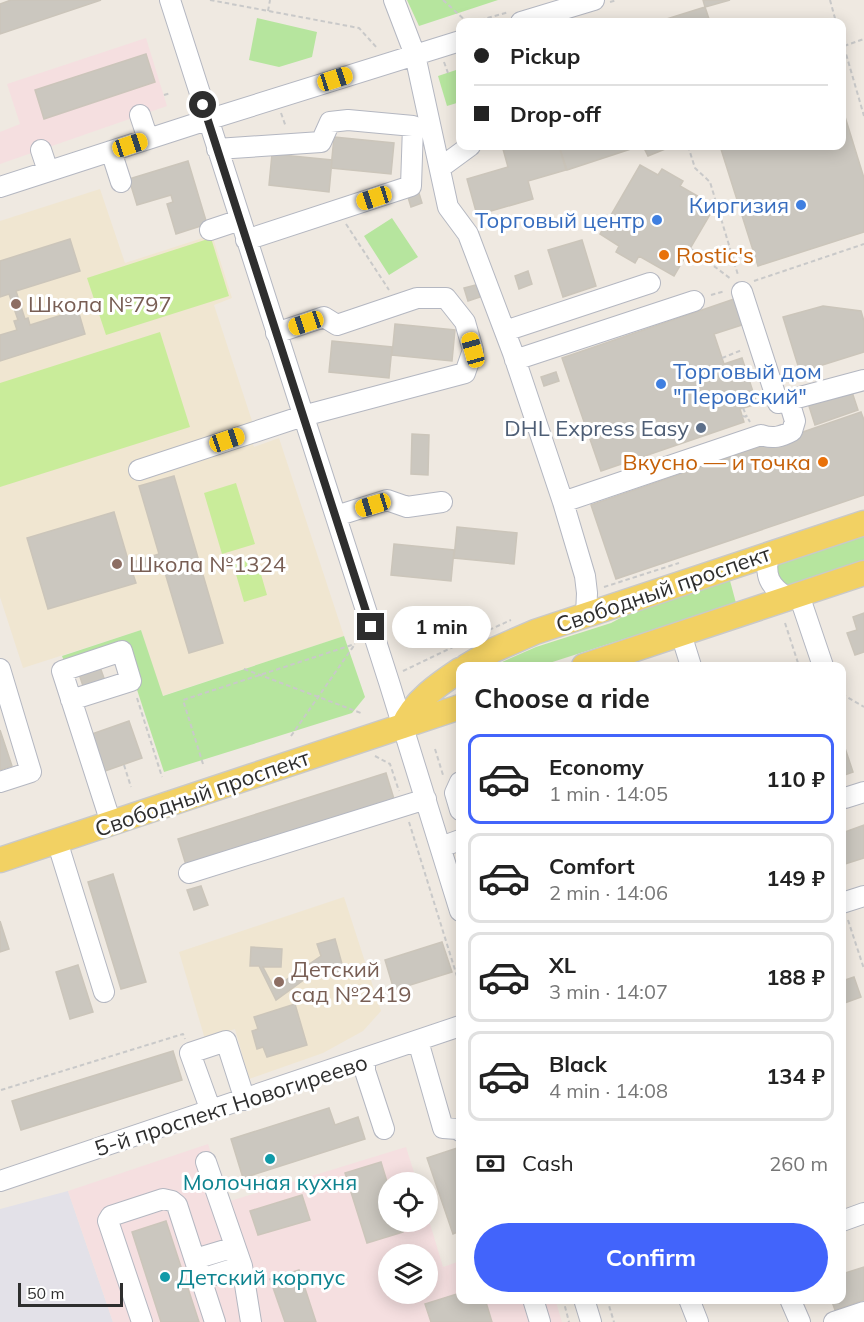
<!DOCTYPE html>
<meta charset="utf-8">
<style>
body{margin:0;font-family:Mulish,sans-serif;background:#f6f6f6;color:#222;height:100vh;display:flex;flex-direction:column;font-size:22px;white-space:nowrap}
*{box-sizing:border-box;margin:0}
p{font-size:20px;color:#767676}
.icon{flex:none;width:33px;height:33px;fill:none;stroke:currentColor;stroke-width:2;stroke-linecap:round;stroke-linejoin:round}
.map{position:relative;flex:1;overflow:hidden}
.details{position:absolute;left:456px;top:662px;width:390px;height:642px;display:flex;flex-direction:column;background:#fff;border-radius:12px;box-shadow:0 3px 15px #0003}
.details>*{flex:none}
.top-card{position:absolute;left:456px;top:18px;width:390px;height:132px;border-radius:12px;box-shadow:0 3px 15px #0003;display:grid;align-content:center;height:132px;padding:0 18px;background:#fff}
.controls{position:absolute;left:378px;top:1172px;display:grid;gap:12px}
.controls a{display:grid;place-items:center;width:60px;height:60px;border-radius:50%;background:#fff;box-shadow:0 3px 15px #0003;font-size:30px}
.scale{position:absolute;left:18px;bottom:15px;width:105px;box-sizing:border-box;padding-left:6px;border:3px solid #2e2e2e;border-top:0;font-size:16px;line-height:21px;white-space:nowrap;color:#2e2e2e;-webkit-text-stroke:4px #fff;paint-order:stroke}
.end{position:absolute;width:27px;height:27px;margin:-14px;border:8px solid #2e2e2e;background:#fff;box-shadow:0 0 0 3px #fff}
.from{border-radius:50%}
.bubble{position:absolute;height:42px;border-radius:21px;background:#fff;box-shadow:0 3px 15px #0003;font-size:20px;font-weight:700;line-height:42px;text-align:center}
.car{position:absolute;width:18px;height:36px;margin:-18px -9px;border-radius:8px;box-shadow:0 0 4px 2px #0007;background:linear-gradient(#f5c518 24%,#345 0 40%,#f5c518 0 76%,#345 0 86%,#f5c518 0)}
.top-card b{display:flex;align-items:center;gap:21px;height:57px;font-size:22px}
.top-card b+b{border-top:2px solid #e0e0e0}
.top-card i{width:15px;height:15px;background:#222}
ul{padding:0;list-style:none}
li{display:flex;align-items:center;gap:18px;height:90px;margin:0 12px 9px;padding:0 6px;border:3px solid #e0e0e0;border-radius:12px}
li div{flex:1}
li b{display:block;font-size:22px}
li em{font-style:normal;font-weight:700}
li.on{border-color:#4264fb}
li>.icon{width:54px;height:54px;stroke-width:1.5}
h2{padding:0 18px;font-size:27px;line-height:72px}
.pay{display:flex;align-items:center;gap:15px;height:66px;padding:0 18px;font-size:22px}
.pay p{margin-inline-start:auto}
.button{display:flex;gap:12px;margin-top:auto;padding:12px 18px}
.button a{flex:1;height:69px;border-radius:36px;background:#4264fb;color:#fff;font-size:24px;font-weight:700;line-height:69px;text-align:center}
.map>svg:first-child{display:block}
.industrial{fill:#e3e1e8}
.education{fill:#f0e6d1}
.medical{fill:#f5dfe0;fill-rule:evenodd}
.green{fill:#b6e59e}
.pitch{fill:#c9ec9a}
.building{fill:#cbc7bf;stroke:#cbc5ba;stroke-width:1.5}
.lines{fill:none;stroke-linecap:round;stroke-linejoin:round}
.minor-casing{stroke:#b4b7c1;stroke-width:22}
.major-casing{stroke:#c9c9c9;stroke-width:27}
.path{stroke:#c9c9c9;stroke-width:2;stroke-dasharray:4.5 3;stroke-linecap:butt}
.minor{stroke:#fff;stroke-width:20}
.major{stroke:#f2d163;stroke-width:24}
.route{stroke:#2e2e2e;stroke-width:8}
.shop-dot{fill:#3f7fe0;stroke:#fff;stroke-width:2}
.food-dot{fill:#e8710a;stroke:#fff;stroke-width:2}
.education-dot{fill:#8d6e63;stroke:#fff;stroke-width:2}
.service-dot{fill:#5c6f8a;stroke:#fff;stroke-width:2}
.culture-dot{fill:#0f9aa8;stroke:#fff;stroke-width:2}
.labels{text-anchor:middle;stroke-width:6;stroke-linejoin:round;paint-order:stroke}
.shop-label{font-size:22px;fill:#366cbe;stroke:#fff;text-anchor:end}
.food-label{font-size:22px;fill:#c56008;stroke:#fff;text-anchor:start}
.education-label{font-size:22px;fill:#785e54;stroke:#fff;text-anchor:start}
.service-label{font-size:22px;fill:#4e5e75;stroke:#fff;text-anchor:end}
.street-label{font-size:22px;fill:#2e2e2e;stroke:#fff}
.culture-label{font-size:22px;fill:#0d838f;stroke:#fff}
</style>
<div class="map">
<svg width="864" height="1322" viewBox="0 0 864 1322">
<rect width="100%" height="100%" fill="#efe9e1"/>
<path class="industrial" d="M68,1191L113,1322H0V1209Z"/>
<path class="education" d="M100,189L125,263L212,235L232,298L214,305L254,427L249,433L254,447L279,438L344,636L162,696L141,630L23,668L0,597V221Z
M344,897L381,1011L363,1031L323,1053L249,1079L235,1029L205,1039L179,952Z"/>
<path class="medical" d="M146,38L167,106L0,164V132L20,124L7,84Z
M208,1144L227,1202L406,1147L417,1182H388V1221H428V1217L443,1267L460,1261V1299H555L562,1322H113L68,1191ZM388,1254H428V1293H388Z"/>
<path class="green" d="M407,0H498L419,26Z
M257,18L317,32L312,57L279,67L249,60Z
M459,69L460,102L447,106L438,76Z
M392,218L418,257L389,275L364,236Z
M864,534V561L782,588L774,563Z
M729,577L736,603L540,666H493L536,647L611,623L649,603Z
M141,630L163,696L344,636L365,697L352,713L164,772L123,647L66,666L62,656Z"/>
<path class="pitch" d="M211,238L229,296L106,335L87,278Z
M160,332L190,427L0,487V383Z
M236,483L255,544L222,554L204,493Z
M256,557L267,595L244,602L233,564Z"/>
<path class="building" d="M11,0H101L0,34V4Z
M703,0H730L705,7Z
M705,7L710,22H657Z
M146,54L155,82L44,119L35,90Z
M842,107L864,178V232L758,266L720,146H842Z
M334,137L394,143L391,174L331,168Z
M517,146H559L566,170L528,181L533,199L477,215L467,179L508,167L503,149Z
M559,146H640L567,170Z
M643,146H669L668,148L648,156Z
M272,154L332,160L329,192L269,185Z
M188,161L207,224L176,234L167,204L173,202L171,195L137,205L129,179Z
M640,165L658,175L662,169L683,181L680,186L715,206L674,276L639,256L635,263L616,252L619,246L600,234Z
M418,190L422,203L411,207L407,194Z
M70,239L80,271L16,291L25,319L28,318L30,325L78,310L85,334L0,361V335L17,330L14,321L18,320L9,294L0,297V261Z
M582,240L596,286L563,297L548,250Z
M528,271L532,284L519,289L515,276Z
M476,285L480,297L468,301L464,288Z
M737,298L745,324L714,334L724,364L742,358L757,404L740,409L744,422L601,471L562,358Z
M823,306L861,311L864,321V352L800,372L783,317Z
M395,324L455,330L452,361L392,355Z
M332,341L392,347L389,378L329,372Z
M556,372L559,381L544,386L541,377Z
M851,389L858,410L815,425L808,403Z
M861,412L864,420V495L616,579L591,505Z
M412,434L429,435L428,475L411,474Z
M174,476L223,643L189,653L163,566L133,574L136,583L48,609L27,538L114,512L129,563L159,554L139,486Z
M457,527L517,533L514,564L454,558Z
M394,544L454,550L451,581L391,575Z
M864,613V652L855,655L847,633L857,630L853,617Z
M100,667L105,681L84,689L79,674Z
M129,721L142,758L105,771L92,734Z
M0,730L12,766L0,770Z
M842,739L853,772L842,776Z
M386,773L394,799L186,865L178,839Z
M864,825V858L842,865V833Z
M113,874L146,982L121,989L88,882Z
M201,886L208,905L194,910L187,890Z
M0,921L9,949L0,952Z
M335,939L344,971L326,976L323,966L276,1000L259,966H250L251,947L282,949L281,967H263L274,988L321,956L317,944Z
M442,942L452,972L394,990L385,960Z
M78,965L93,1012L70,1019L56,972Z
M854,977L861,997L842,1004V981Z
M295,1004L307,1045L267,1057L263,1047L257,1049L252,1031L258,1029L254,1017Z
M173,1051L182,1080L21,1130L12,1101Z
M329,1108L335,1125L358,1117L365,1139L243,1178L231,1139Z
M460,1147V1231L453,1234L427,1158Z
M381,1162L388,1185V1221H400L403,1232L367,1243L345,1173Z
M302,1195L310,1220L258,1235L250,1211Z
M166,1221L199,1322H161L132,1232Z
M864,1267V1300L835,1310L831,1299H842V1274Z
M299,1270L316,1322H285L270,1279Z
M460,1293V1299H485L492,1322H431L425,1304Z"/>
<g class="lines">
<g class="minor-casing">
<path id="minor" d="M170,0L389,682L460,911
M394,0L415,55L448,207L468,234L513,353L563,502L585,576L587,593L586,615
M521,22L594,0
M140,115L148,139
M217,149L321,142L330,122L348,120L413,126L411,186L246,240
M41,150L48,171
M111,151L121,182
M440,168L470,146
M0,187L207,120L460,41
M210,230L240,220
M742,292L778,403L864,380
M505,331L650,283
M515,360L694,301
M139,470L303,416L465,373L473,350L465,322L446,298H417L337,325L324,317L276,333
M563,502L761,435C773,439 781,437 792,431L795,421L789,401
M336,516L387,500L407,507L442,502
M769,553C764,576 769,586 788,598
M799,595L823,666
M681,634L691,666
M0,669L31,772L0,782
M71,700L131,681L122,651L62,671L111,823
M460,782L455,793L460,810
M845,798L864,792
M57,841L104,992
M441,847L460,840
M189,873L426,799
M842,903L864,896
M418,1041L443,1128L458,1129L460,1131
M365,1060V1071L384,1129
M211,1111L190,1053L226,1041L245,1100
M206,1162L242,1266L251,1322
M0,1181L460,1026
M842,1221L864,1213
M195,1259L235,1247
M201,1279L242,1266
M533,1299L540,1322
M584,1299L591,1322
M689,1299L698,1322
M790,1299L800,1322
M142,1322L108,1221L111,1216L163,1199L172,1201L177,1205L215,1322
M834,1322L864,1312"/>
</g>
<g class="major-casing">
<path id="major" d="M467,666L494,650L535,632L864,523
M584,666L864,573
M403,726C414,701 439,684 460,670
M0,860L460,707"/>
</g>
<path class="path" d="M210,0L359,28L378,49
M443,0L467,22
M830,0L836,22
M610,2L617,0
M268,11L270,0
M473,22L509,12
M842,40L864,116
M844,46L864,39
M444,62L448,73
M164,95L171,93
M281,113L286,127
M688,146L695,168L710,182L738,275
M346,224L389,290
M690,248L731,279
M754,281L864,244
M711,295L725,291
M722,358L742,350
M743,408L747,417
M742,416L747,417L750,422
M604,587L679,563
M785,623L799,666
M489,630L511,620
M244,669L361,713
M403,671L484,632
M842,694L864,707
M137,698L162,777
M291,736L355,644
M435,749L443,775
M375,756L390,764L399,791
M203,764L183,700L355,644
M124,765L131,787
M409,822L460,986
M848,920L864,969
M1,1090L183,1034L185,1039
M563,1299L569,1322
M607,1299L614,1322"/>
<use href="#minor" class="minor"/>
<use href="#major" class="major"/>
</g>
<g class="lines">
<path class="route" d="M203,105L371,627"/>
</g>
<g class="shop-dot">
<circle cx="801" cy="205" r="6"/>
<circle cx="657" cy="220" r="6"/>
<circle cx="661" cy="384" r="6"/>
</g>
<g class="food-dot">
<circle cx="664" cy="255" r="6"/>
<circle cx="823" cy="462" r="6"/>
</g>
<g class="education-dot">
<circle cx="16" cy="304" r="6"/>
<circle cx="117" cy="564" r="6"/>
<circle cx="279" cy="982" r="6"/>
</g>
<circle class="service-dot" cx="701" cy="428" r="6"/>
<g class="culture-dot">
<circle cx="270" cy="1159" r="6"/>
<circle cx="165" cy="1277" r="6"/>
</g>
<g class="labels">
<g class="shop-label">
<text x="789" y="213">Киргизия</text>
<text x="645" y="228">Торговый центр</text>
<text x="673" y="379" text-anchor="start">Торговый дом<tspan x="673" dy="25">"Перовский"</tspan></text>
</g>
<g class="food-label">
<text x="676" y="263">Rostic's</text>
<text x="811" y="470" text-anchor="end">Вкусно — и точка</text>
</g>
<g class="education-label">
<text x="28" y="312">Школа №797</text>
<text x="129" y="572">Школа №1324</text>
<text x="291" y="977">Детский<tspan x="291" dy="25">сад №2419</tspan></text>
</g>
<g class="service-label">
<text x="689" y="436">DHL Express Easy</text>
</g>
<g class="street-label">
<text transform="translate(663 589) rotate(-19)" y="8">Свободный проспект</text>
<text transform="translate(202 793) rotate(-19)" y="8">Свободный проспект</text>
<text transform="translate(231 1105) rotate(-18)" y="8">5-й проспект Новогиреево</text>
</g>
<g class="culture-label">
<text x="270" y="1190">Молочная кухня</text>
<text x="177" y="1285" text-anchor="start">Детский корпус</text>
</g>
</g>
</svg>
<div class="controls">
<a><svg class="icon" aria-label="locate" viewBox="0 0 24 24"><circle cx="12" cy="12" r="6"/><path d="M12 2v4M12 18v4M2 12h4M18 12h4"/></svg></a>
<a><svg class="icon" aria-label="layers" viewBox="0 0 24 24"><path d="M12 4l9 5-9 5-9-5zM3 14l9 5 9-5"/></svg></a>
</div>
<div class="scale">50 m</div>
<i class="end from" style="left:203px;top:105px"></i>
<i class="end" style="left:371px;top:627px"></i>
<div class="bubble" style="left:392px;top:606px;width:99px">1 min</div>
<i class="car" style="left:335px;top:79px;rotate:72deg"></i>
<i class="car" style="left:130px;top:145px;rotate:72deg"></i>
<i class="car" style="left:374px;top:198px;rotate:252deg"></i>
<i class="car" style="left:306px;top:323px;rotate:251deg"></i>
<i class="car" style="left:473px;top:350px;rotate:344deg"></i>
<i class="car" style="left:227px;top:440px;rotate:71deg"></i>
<i class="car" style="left:373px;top:505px;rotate:253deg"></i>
<div class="top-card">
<b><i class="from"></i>Pickup</b>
<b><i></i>Drop-off</b>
</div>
<section class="details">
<h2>Choose a ride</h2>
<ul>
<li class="on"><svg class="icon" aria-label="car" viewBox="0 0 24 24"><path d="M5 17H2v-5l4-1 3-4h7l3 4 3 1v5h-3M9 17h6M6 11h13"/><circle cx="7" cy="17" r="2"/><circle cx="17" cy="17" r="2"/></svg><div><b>Economy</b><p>1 min · 14:05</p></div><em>110 ₽</em></li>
<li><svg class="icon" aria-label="car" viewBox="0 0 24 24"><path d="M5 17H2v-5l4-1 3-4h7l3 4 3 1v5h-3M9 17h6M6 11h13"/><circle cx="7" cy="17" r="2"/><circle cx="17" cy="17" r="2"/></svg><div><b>Comfort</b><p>2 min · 14:06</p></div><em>149 ₽</em></li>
<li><svg class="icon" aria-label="car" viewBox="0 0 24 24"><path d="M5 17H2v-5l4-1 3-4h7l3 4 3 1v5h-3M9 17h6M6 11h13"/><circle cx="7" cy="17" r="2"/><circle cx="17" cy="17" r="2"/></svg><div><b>XL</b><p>3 min · 14:07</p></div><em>188 ₽</em></li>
<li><svg class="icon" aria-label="car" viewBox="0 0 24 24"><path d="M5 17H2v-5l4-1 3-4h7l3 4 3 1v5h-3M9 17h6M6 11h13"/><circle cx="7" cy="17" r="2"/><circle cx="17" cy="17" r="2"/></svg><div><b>Black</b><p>4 min · 14:08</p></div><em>134 ₽</em></li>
</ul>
<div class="pay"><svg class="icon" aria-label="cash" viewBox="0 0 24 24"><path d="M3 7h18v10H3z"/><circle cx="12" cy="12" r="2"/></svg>Cash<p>260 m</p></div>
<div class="button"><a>Confirm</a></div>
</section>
</div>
